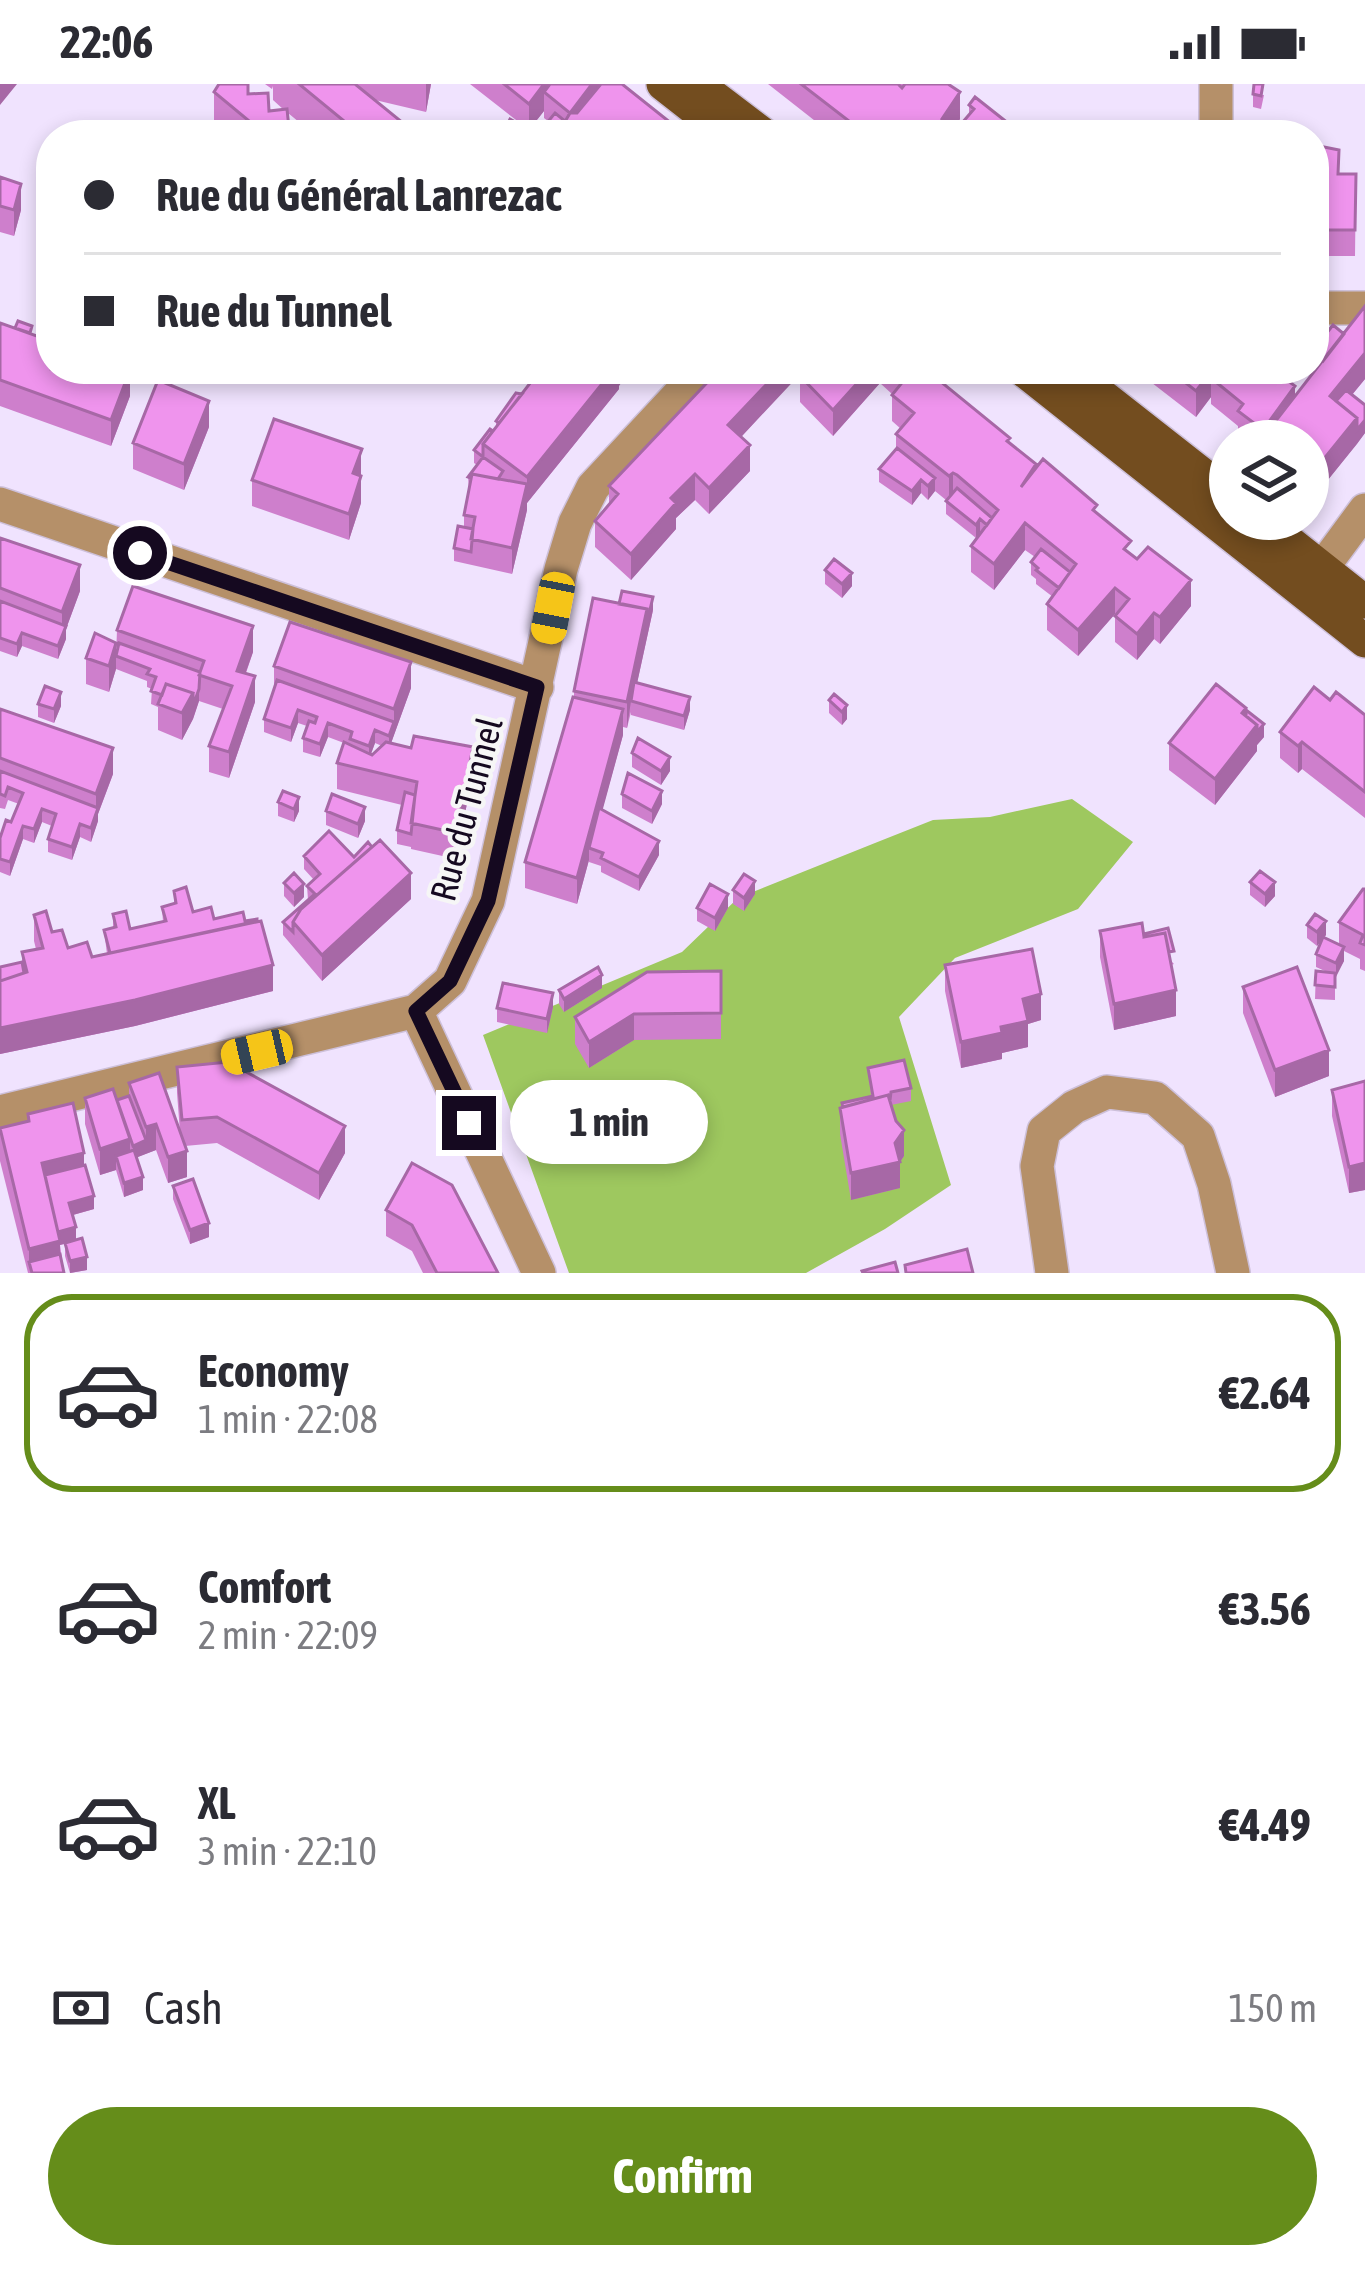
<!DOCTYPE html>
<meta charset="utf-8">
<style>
body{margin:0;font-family:"Asap Condensed",sans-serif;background:#f2f2f3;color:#2b2b33;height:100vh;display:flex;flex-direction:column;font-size:45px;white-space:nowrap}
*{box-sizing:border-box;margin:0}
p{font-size:39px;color:#7c7c81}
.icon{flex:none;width:66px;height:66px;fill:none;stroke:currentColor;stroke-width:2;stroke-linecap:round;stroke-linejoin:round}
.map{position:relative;height:1189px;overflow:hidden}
.details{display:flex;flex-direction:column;background:#fff;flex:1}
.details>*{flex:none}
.banner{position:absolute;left:36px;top:36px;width:1293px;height:264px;border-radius:48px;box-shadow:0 6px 18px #0003;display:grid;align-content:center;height:264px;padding:0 48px;background:#fff}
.controls{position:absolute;left:1209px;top:336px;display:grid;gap:24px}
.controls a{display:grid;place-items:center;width:120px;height:120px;border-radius:50%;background:#fff;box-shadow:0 6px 18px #0003;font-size:60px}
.end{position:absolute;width:54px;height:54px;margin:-27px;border:15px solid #150920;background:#fff;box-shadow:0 0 0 6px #fff}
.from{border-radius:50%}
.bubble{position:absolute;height:84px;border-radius:42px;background:#fff;box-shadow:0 6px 18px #0003;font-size:39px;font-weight:700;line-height:84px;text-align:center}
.car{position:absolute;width:36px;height:72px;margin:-36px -18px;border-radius:15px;box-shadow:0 0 9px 3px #0007;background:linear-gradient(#f5c518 24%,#345 0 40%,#f5c518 0 76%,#345 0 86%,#f5c518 0)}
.banner b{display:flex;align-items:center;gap:42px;height:114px;font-size:45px}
.banner b+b{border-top:3px solid #e1e1e2}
.banner i{width:30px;height:30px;background:#2b2b33}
ul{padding:21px 0 0;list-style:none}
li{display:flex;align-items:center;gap:36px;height:198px;margin:0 24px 18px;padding:0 24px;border:6px solid transparent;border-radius:48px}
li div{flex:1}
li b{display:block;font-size:45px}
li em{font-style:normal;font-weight:700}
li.current{border-color:#658d1a}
li>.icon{width:108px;height:108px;stroke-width:1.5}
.pay{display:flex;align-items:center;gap:30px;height:132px;padding:0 48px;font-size:45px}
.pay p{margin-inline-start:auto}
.action{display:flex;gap:24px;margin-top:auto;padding:24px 48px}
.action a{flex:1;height:138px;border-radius:72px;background:#658d1a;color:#fff;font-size:48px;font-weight:700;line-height:138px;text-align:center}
.status{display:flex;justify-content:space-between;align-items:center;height:84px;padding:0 60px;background:#fff;direction:ltr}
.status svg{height:33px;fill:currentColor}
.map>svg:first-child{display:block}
.green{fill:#9ec85f}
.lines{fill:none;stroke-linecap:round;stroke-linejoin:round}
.minor-casing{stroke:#cdc0da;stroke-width:36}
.primary-casing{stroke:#cdc0da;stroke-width:36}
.minor{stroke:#b59069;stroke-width:33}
.primary{stroke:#734d1f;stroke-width:33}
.wall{fill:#ce7fcc;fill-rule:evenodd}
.shaded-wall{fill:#a768a6}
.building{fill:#ef94ed;stroke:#a768a6;stroke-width:3}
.route{stroke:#150920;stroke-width:15}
.labels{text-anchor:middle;stroke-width:9;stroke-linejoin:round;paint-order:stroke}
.street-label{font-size:36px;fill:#150920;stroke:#f6f6f6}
</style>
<div class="status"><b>22:06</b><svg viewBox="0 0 49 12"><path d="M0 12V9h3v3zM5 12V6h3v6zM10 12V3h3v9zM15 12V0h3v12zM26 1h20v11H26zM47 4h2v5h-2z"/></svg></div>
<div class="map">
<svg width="1365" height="1189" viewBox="0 0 1365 1189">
<rect width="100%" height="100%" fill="#f0e3fe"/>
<path class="green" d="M1072,715L1133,758L1078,825L955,874L899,933L951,1101L885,1145L806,1189H569L483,951L682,868L738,814L875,759L933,736L990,733Z"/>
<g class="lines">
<g class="minor-casing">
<path id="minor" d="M1216,0V51
M1314,224H1365
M0,420L537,603
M1306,506L1365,426
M0,1028L416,927
M539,1189L416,927L450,897L488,817L561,485L575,439L593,403L703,285
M1052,1189L1037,1082L1044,1047L1074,1023L1107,1008L1155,1014L1198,1052L1214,1100L1233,1189"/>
</g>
<g class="primary-casing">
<path id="primary" d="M663,0L709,36
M697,0L764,51
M1022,285L1365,557
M1068,285L1230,412
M1260,435L1365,518"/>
</g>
<use href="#minor" class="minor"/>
<use href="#primary" class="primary"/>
</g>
<path class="wall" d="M265,0H431L426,28L375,16L408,51H315L307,44V51H220L214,46V8L248,10L269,27L284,26L273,16V2L272,5ZM288,29L305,43L289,44Z
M470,0H622L686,51H537L548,37L544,34V27L529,46Z
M768,0H948L960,35L954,44L956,46L969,30V21L1018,51H833Z
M1253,10L1264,11L1261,25L1253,23Z
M1314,61L1339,90H1356L1355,172H1314Z
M0,93L21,126L14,152L0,148Z
M1365,222V295L1352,311L1365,349L1323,402L1308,404V357H1242L1238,353V342L1211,320V313L1196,333L1134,285H1285L1281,291L1295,312L1316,285L1314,283V265L1344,250Z
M0,239L32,250L130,312L111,362L0,322Z
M803,285L741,353L750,387L709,430L695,416L676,434V445L631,496L595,463V437L609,420V402Z
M806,285H941L939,297L1036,384L1097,430L1131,471L1191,522L1160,560L1154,555L1137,576L1115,558V530L1078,572L1047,546V520L1053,513L1036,500V495L1031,491V478L1035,473L1025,466L994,506L971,488V462L976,454L946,430V416L935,407L928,416L921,409L912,421L879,398V385L896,365V350L901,345L892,337V310L880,299L833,352L800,318V292Z
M619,302V305L527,419V426L512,490L454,477V464L464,443V431L469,406L468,393L477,381L474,379V366L496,344V337L522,310Z
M209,343L184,406L133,385V359Z
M252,396L361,419L349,456L252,422Z
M0,454L80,507L66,545V555L58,575L22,562L17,573L0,567Z
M825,486L852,502L842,514L825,500Z
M653,526L637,599L690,626L684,646L631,631V628L627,644L623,643V651L602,726L659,771L639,807L601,788V782L589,778V776L577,820L525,804V778L574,613V607Z
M117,546L253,568L246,589L255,618L229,694L209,688V662L223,625L199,617L193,635L182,656L158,646V623L151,620L152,605L147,603V597L116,585L109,608L86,600V574L116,572Z
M274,582L411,604L391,659L473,689L456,775L411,765V763L397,760V746L402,721L337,705V679L344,659L328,653L320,673L303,668V654L307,642L298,639L291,658L264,648V635L274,606ZM375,659L382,662L372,671L371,670Z
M834,610L847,635L842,641L829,629V616Z
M1330,616L1365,631V734L1302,685L1298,689L1280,674V648Z
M38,620L61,622L54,639L38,633Z
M0,625L113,690L98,730V737L91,758L80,753L72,776L48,768V755L52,742L42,738L34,759L23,755L10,792L0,788V754L11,738L19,720L8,716L5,725L0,724Z
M1246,626L1264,653L1257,661V667L1215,721L1169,686V659Z
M632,669L670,687L661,701L632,683Z
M622,710L662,720L652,740L622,724Z
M278,718L299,727L294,738L278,732Z
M326,727L365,737L358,754L326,741Z
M304,772L354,773L411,815L322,897L283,851V838L308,816L307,802L314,796L304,785Z
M1250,798L1275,812L1265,823L1250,811Z
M284,799L304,813L294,823L284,812Z
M1365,805V887L1360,885V875L1344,867V877L1335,892V916L1315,915L1316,887L1327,888L1316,883V870L1323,854L1317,862L1307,854V841L1326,851L1324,853L1339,861V838Z
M733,806L755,810L744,827L733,820Z
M174,807L193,828L214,835L245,837L273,907L135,942L0,970V883L22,878V868L36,865L34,857V831L68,864L92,873L107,870L104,846L113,844V830L130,845L163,838L162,823L174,820Z
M697,824H728L715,847L697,837Z
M1100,847L1144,850L1174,880L1171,881L1176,932L1114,946L1100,873Z
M945,881L1041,936L1028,940V963L1002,969V975L961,984L945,907Z
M721,887V955L634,956L589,984L575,960V933Z
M1243,903L1329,992L1275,1013L1243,929Z
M602,904L564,928L559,920V906Z
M553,923L547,949L497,938V924Z
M177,983L345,1069L319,1116L217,1059L185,1062L187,1093L168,1099L156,1066L137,1073L143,1106L124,1113L116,1086L100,1091L85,1040V1014L117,1018L129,1012V999L180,1048L177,1009Z
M868,984L911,1004V1017L891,1021L904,1072L900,1078V1104L851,1116L840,1050V1024L842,1019L871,1012Z
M1365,997V1106L1349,1109L1332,1032V1006Z
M28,1030L84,1081L94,1125L73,1131L76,1156L87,1186L70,1189L65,1172V1160L60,1161L64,1189H28L0,1077V1044L28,1037Z
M173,1102L209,1153L190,1160L173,1115Z
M386,1126L498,1189H423L412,1167L386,1152Z"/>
<path class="shaded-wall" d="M0,0H17L0,21Z
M426,0H431L426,28Z
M544,0H563L544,8V27L529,46V20Z
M592,0H604L573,51L570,29Z
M960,8V35L949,51L942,35Z
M21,100V126L14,152V126Z
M1365,269V295L1336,330L1330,312Z
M614,285H631L619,302V305L527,419V393Z
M781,285H803V287L728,367V341Z
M870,285H880V299L833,352V326Z
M930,285H941L939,287V305L930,316Z
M1213,285H1223L1211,294V313L1196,333V307Z
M130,286V312L111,362V336Z
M1295,302V328L1268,347V357H1263V346Z
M209,317V343L184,406V380Z
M1357,334V360L1323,402V376Z
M1365,336V349L1357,360V346Z
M750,361V387L709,430V404Z
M361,365V419L349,456V430L353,389Z
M953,389V415L949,418V392Z
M695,390V416L676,434V445L631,496V470L671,414Z
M935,394V407L928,416V402Z
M921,396V409L912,421V407Z
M527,400V426L512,490V464Z
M980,435V448L976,454V441Z
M1025,439V466L994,506V480Z
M80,481V507L66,545V555L58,575V562L62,551V528Z
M852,489V502L842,514V500Z
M1191,496V522L1160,560V533Z
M1115,504V530L1078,572V546Z
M653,513V526L633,618L631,617L627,644V618L647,525Z
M1154,529V555L1137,576V550Z
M253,542V568L237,613V587Z
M22,549V562L17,573V560Z
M116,559V585L109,608V582Z
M411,578V604L389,665V652L394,638V625Z
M255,592V618L229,694V668Z
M199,605V617L193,635L182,656V629L193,609Z
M61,608V622L54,639V625Z
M690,613V626L684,646V632Z
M847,621V635L842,641V628Z
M623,625V651L592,765L589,764V776L577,820V794Z
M298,626V639L291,658V644Z
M328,639V653L320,673V660Z
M1264,640V653L1257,661V667L1215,721V695L1257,641Z
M375,646V659L369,675V662Z
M1302,658V685L1298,689V662Z
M473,663V689L456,775V749Z
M113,664V690L98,730V737L91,758V744L96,730V710Z
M670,673V687L661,701V687Z
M662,707V720L652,740V727Z
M299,713V727L294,738V725Z
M365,723V737L358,754V740Z
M42,725V738L34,759V745Z
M80,740V753L72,776V763Z
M23,742V755L10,792V778Z
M659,757V771L639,807V793Z
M411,789V815L322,897V871Z
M755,797V810L744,827V814Z
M1275,798V812L1265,823V810Z
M304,800V813L294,823V809Z
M728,810V824L715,847V834Z
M1326,837V851L1317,862V848Z
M1344,863V877L1336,893V879Z
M273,881V907L135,942L0,970V944Z
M602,891V904L564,928V915Z
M1176,906V932L1114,946V920Z
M553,909V923L547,949V935Z
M1041,910V936L1028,940V963L1002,969V975L961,984V958L1001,943L1023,915Z
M634,930V956L589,984V958Z
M1329,966V992L1275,1013V986Z
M156,1040V1066L133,1075V1062L146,1056V1043Z
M345,1042V1069L319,1116V1089Z
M904,1046V1072L900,1078V1104L851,1116V1089L895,1059Z
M130,1055V1081L116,1072V1086L100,1091V1065Z
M187,1067V1093L168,1099V1073Z
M84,1069V1095L42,1091V1079Z
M1365,1079V1106L1349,1109V1083Z
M143,1093V1106L124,1113V1099Z
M94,1112V1125L69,1132V1119Z
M209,1139V1153L190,1160V1146Z
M76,1143V1156L60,1161V1184L29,1178V1165L55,1150Z
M87,1173V1186L70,1189V1177Z"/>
<path class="building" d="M219,0H248V10L268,9L269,27L287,25L289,44L306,43L307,51H266L214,8Z
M299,0H355L408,43L403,51H361Z
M504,0H544L529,20Z
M550,0H592L570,29H577L601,0H622L686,51H606L603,48L601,51H557L570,29L544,8Z
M801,0H898L902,4L905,0H948L960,8L942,35L963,51H867Z
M1254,0H1263L1261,12L1253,10Z
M975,13L1018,47L1015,51H963L956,46L974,25L969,21Z
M555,29L565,37L557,51H537Z
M510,35L524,43L520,51H502Z
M1314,61L1339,66L1338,90H1356L1355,146H1314Z
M0,93L21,100L14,126L0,122Z
M1365,222V269L1330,312L1357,334L1323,376L1308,379V357H1280L1268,347Z
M18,237L32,242L30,249L15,244Z
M0,239L51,257V285L130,286L111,336L0,296Z
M1333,241L1344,250L1323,277L1314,269V265Z
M541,285H614L527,393L483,360Z
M720,285H781L728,341L750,361L709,404L695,390L671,414L676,419L631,470L595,437L618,410L609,402Z
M806,285H870L833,326L800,292Z
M894,285H934L930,289L1010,354L1007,357L1036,380L1021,403L1043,375L1097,421L1093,426L1131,457L1124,465L1137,475L1148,463L1191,496L1160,533L1154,529L1137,550L1115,532L1129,515L1115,504L1078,546L1047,520L1076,480L1025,439L994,480L971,462L998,426L957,391L953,389L949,392L896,350L914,329L892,311L905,295Z
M1168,285H1213L1196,307Z
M1219,285H1279L1276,288L1295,302L1263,346L1238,327L1243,320L1211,294Z
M158,296L209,317L184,380L133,359Z
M1346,306L1365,321V336L1357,346V334L1336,317Z
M516,309L522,310L499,339L496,337Z
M274,335L362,365L353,389L361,392L349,430L252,396Z
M490,345L493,347L483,360V373L474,366Z
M897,364L935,394L928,402L921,396L912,407L879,385Z
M483,373L503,387L498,395L472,390L471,394L468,393Z
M472,390L527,400L512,464L471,455L475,433L464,431Z
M957,404L992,434L987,441L980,435L976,441L946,417Z
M458,442L473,445L471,468L454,464Z
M0,454L80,481L62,528L0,504Z
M1041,465L1070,488L1059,504L1036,486L1038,484L1031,478Z
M834,475L852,489L842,500L825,486Z
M133,502L253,542L237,587L255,592L229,668L209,662L232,602L199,591L204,577L117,546Z
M622,507L653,513L647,538V525L619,520Z
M593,514L647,525L627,618L574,607Z
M0,517L66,542L58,562L22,549L17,560L0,554Z
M290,538L411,578L394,625L274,582Z
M95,549L116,559L109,582L86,574Z
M119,559L200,588L199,605L193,622V609L166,600L162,611L151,607L156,593L147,590L150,585L116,572Z
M277,596L394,638L389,652L375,646L369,662L350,655L352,648L328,639L320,660L303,654L309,637L315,639L317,633L298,626L291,644L264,635Z
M634,598L690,613L684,632L631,617Z
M166,600L193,609L182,629L158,620Z
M1216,600L1246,624L1242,629L1257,641L1215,695L1169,659Z
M45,602L61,608L54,625L38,620Z
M1314,603L1330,616L1336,608L1365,631V708L1302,658L1298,662L1280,648Z
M834,610L847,621L842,628L829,616Z
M573,613L623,625L577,794L525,778Z
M0,625L113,664L96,710L0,674Z
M1246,626L1264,640L1257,648V641L1246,632Z
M414,652L473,663L456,749L411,739L417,698L337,679L344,658L372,671L386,658L411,664Z
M638,654L670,673L661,687L632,669Z
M0,687L98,724L91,744L80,740L72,763L48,755L56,730L42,725L34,745L23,742L10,778L0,775V754L6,736L11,738L23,709L8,703L5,712L0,710Z
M628,689L662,707L652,727L622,710Z
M283,707L299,713L294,725L278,718Z
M405,708L415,711L411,750L397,746Z
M332,710L365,723L358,740L326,727Z
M599,724L659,757L639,793L601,774L603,769L589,764Z
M329,747L354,773L368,758L372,763L301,825L293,838V848L283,838L315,810L307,802L320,790L304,772Z
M380,756L411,789L322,871L293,838L301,825Z
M1260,787L1275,798L1265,810L1250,798Z
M294,789L304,800L294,809L284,799Z
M744,790L755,797L744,814L733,806Z
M710,800L728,810L715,834L697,824Z
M186,803L193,828L211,823L214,835L243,828L245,837L257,835V837L110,869L104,846L116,843L113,830L126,827L130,845L166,837L162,823L176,819L174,807Z
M1363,805H1365V861L1360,859L1363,851L1339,838Z
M46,827L52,848L62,846L68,864L87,858L92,873L261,837L273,881L135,916L0,944V897L27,888L22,868L43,864L34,831Z
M1315,830L1326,837L1317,848L1307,841Z
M1142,839L1144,853L1165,849L1176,906L1114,920L1100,847Z
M1168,844L1174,867L1169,868L1165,849L1144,853V850Z
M1323,853L1344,863L1336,879L1316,870Z
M1032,865L1041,910L1023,915L1028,937L1001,943L1002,949L961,958L945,881Z
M22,878L24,889L0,897V883Z
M598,883L602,891L564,915L559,906Z
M1297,883L1329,966L1275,986L1243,903Z
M721,887V929L634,930L589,958L575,933L647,888Z
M1316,887L1335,889V903L1315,901Z
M503,899L553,909L547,935L497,924Z
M904,976L911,1004L891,1008L890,1016L888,1011L843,1023L842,1019L873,1012L868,984Z
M228,978L345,1042L319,1089L217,1033L182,1036L177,983Z
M159,989L187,1067L168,1073L156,1040L146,1043L129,999Z
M1365,997V1079L1349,1083L1332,1006Z
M113,1005L130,1055L100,1065L85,1014Z
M888,1011L896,1037L904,1046L895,1059L900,1078L851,1089L840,1024Z
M129,1012L146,1056L133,1062L117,1016Z
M73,1019L84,1069L42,1079L60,1157L29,1165L0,1044L29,1037L28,1030Z
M134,1066L143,1093L124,1099L116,1072Z
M412,1079L452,1101L498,1189H437L412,1141L386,1126Z
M85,1081L94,1112L69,1119L76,1143L58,1148L45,1091Z
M193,1095L209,1139L190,1146L173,1102Z
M82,1154L87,1173L70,1177L65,1159Z
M967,1165L973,1189H906L905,1181Z
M60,1170L64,1189H32L29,1178Z
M895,1178L898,1189H863L862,1187Z"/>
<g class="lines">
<path class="route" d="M140,469L537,603L488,817L450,897L416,927L469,1039"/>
</g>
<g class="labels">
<g class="street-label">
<text transform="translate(466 725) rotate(-75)" y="13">Rue du Tunnel</text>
</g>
</g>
</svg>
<div class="controls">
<a><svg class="icon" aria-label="layers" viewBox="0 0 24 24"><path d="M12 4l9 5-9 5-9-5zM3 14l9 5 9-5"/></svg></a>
</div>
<i class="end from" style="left:140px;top:469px"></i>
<i class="end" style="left:469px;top:1039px"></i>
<div class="bubble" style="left:510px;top:996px;width:198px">1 min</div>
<i class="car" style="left:553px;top:524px;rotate:191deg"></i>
<i class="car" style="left:257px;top:968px;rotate:257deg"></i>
<div class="banner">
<b><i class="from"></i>Rue du Général Lanrezac</b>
<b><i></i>Rue du Tunnel</b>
</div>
</div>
<section class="details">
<ul>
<li class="current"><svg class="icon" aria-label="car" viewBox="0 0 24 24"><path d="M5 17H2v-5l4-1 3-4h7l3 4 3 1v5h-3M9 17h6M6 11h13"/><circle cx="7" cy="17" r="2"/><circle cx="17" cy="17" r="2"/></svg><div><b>Economy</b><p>1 min · 22:08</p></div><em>€2.64</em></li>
<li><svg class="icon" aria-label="car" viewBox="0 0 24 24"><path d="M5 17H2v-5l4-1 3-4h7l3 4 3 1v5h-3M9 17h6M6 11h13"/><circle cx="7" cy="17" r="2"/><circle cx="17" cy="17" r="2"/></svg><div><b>Comfort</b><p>2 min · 22:09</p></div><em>€3.56</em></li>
<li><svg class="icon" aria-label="car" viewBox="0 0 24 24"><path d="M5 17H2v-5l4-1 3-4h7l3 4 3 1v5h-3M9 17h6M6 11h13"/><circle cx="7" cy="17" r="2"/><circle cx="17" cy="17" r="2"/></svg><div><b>XL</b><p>3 min · 22:10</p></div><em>€4.49</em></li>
</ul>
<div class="pay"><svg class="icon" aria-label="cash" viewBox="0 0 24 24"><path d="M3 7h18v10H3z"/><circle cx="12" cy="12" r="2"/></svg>Cash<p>150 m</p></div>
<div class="action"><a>Confirm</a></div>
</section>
